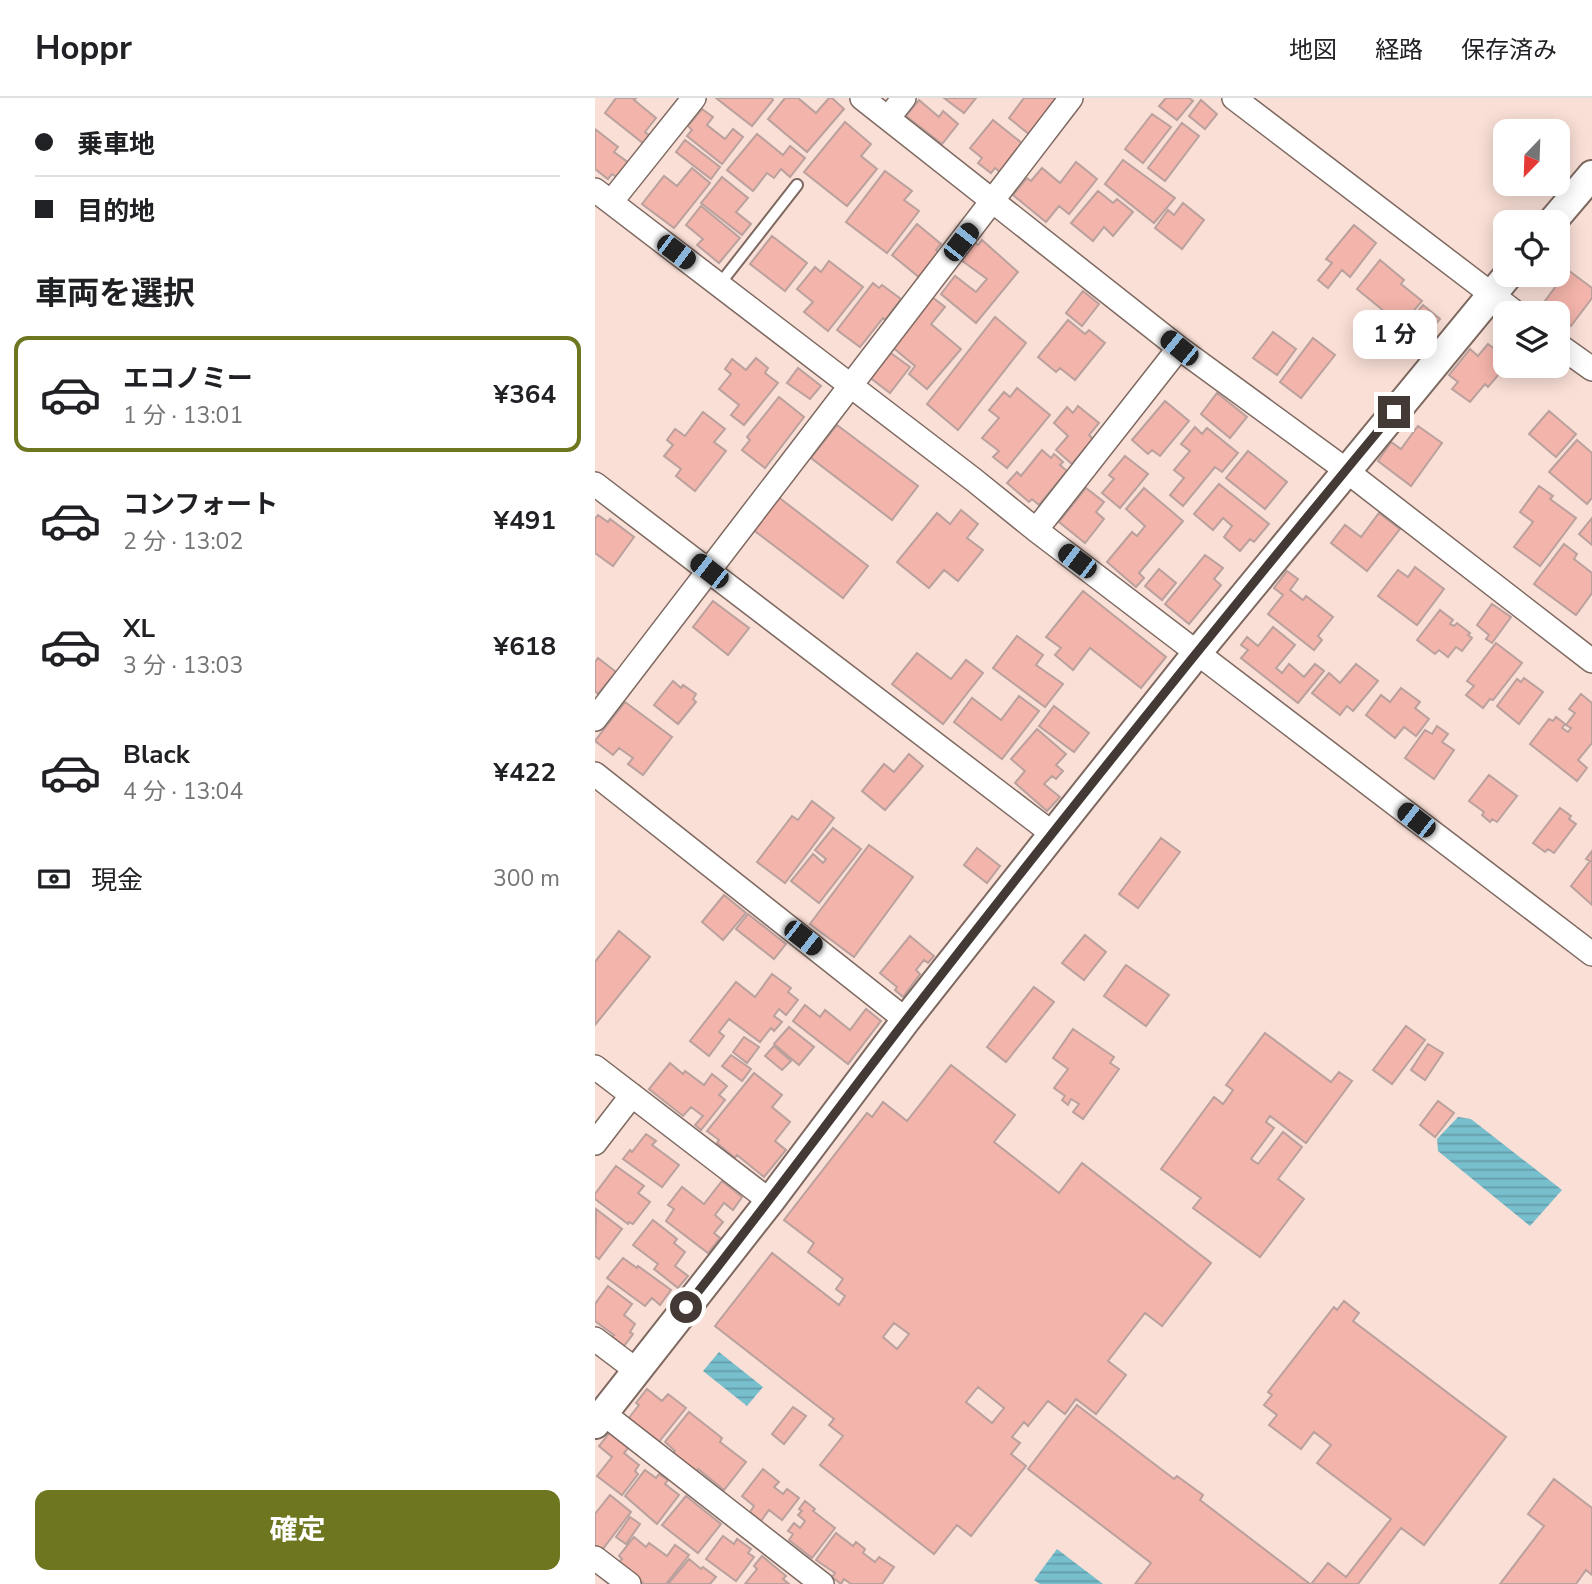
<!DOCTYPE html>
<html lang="ja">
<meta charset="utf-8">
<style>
body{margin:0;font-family:"Nunito Sans","Noto Sans JP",sans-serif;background:#f2f2f2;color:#202124;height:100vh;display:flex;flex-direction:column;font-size:26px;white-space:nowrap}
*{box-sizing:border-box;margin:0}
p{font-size:23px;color:#757577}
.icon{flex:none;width:38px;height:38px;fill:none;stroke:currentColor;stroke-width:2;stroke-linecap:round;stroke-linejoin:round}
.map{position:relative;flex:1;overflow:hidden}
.panel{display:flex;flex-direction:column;background:#fff;width:595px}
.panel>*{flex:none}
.top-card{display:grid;align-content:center;height:154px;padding:0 35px;background:#fff}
.needle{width:46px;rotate:203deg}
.controls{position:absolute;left:898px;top:21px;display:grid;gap:14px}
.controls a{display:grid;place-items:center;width:77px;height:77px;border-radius:14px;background:#fff;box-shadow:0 4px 18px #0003;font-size:35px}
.end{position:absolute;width:32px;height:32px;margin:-16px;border:9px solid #433935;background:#fff;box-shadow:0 0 0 4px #fff}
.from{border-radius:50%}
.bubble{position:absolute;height:49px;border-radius:14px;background:#fff;box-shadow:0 4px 18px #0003;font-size:23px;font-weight:700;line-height:49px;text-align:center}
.car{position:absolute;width:21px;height:42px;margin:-21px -10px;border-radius:9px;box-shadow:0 0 5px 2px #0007;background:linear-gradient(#222 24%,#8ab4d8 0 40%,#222 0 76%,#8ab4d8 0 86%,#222 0)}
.top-card b{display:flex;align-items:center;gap:24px;height:66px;font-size:26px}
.top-card b+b{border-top:2px solid #e0e0e0}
.top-card i{width:18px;height:18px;background:#202124}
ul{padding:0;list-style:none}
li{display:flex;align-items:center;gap:21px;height:116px;margin:0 14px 10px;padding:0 21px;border:4px solid transparent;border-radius:14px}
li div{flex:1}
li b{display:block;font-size:26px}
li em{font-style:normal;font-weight:700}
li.active{border-color:#6e761f}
li>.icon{width:63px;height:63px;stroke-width:1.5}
h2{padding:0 35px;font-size:32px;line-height:84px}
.pay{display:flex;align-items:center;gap:18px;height:77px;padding:0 35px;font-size:26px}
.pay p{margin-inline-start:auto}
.cta{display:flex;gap:14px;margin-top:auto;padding:14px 35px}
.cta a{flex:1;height:80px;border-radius:14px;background:#6e761f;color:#fff;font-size:28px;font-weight:700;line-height:80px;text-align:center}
header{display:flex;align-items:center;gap:42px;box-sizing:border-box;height:98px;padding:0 35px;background:#fff;border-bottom:2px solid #e0e0e0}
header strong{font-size:33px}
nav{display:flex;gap:38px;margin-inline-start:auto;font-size:24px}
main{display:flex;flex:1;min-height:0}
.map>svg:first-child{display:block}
.water{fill:url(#water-rules)}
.building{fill:#f3b4ab;stroke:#baa19d;stroke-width:2;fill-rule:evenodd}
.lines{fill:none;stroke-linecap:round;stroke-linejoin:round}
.service-casing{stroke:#7e6961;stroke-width:14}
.minor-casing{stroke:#7e6961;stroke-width:26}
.tertiary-casing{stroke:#7e6961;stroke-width:32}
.service{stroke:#fff;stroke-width:10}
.minor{stroke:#fff;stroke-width:23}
.tertiary{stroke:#fff;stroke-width:28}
.route{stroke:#433935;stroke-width:9}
</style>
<header>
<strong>Hoppr</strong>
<nav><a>地図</a><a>経路</a><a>保存済み</a></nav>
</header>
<main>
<section class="panel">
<div class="top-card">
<b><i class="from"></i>乗車地</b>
<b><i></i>目的地</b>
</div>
<h2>車両を選択</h2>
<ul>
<li class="active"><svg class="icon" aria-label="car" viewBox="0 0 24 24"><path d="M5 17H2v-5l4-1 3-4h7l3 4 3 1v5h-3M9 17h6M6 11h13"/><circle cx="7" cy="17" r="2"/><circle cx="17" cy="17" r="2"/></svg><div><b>エコノミー</b><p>1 分 · 13:01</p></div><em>¥364</em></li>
<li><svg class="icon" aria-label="car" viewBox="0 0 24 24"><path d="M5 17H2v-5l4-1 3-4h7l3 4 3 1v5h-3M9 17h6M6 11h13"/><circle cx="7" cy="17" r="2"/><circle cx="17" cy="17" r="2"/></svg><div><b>コンフォート</b><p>2 分 · 13:02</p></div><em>¥491</em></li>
<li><svg class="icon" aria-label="car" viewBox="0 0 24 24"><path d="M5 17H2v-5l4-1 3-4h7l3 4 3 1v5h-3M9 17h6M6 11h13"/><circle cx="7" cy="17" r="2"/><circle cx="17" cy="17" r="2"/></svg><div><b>XL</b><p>3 分 · 13:03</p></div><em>¥618</em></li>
<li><svg class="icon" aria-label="car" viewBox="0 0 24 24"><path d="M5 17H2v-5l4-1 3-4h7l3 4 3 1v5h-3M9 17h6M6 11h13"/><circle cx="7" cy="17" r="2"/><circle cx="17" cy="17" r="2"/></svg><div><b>Black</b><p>4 分 · 13:04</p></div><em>¥422</em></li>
</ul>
<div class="pay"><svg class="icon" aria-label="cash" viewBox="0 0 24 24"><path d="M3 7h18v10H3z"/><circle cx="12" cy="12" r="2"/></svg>現金<p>300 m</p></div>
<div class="cta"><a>確定</a></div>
</section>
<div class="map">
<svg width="997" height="1486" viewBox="0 0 997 1486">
<defs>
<pattern id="water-rules" width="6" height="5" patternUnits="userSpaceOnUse" patternTransform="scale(1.75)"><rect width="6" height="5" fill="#78bfce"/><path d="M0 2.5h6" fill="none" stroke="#649ca8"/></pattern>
</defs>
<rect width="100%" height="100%" fill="#f9dfd6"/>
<path class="water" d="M863,1019L876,1021L967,1092L935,1128L843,1053L842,1041Z
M124,1254L168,1289L152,1308L108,1273Z
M462,1451L508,1486H445L439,1482Z"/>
<path class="building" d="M21,0H41L39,2L61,20L50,34L55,38L49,46L10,15Z
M121,0H177L178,2L157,28Z
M190,0H203L221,15L234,0H237L249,11L212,54L173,21Z
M349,0H381L369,15Z
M429,0H460L462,2L435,37L414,20Z
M571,0H594L598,3L582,22L564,8Z
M324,2L344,19L348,13L363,26L347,46L311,18Z
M606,2L622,16L610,31L594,18Z
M107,11L118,19L112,27L130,41L138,31L148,39L127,66L92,38L97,32L93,28Z
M557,16L576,29L548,65L530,51Z
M398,22L428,46L405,74L400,70L396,75L383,65L387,60L375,50Z
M250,24L276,46L266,58L282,71L252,108L209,74Z
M587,25L604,38L570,83L553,70Z
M0,31L23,49L19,54L34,65L23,80L17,76L13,81L0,71Z
M162,36L188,57L195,48L210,60L195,79L186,71L179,80L172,75L158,93L132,72Z
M90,42L125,69L116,81L81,54Z
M528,62L580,100L559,125L510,86Z
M481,64L502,81L474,116L464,108L451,124L418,97L432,80L436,83L447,70L465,85Z
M97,70L115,85L79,130L47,106L69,78L82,88Z
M290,73L317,93L309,102L324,113L292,155L251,124Z
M127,79L153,100L141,114L156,126L147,137L106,105Z
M503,93L518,105L522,101L538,114L518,138L509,129L498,143L476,125Z
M588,105L609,122L587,151L560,130L573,112L579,117Z
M106,108L145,140L124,165L102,147L108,141L91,127Z
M322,126L346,146L341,152L345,156L325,180L297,157Z
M759,127L781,145L755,179L747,172L733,190L723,182L737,165L731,161Z
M177,138L212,165L190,193L155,166Z
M387,142L423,174L381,225L346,196L360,178L381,194L392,181L366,162L379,144L383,147Z
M785,162L809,182L806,186L827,203L809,224L798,215L795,218L762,191Z
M234,163L268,189L233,233L209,214L218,204L202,191L220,169L226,174Z
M973,172L997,190V200L976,228L962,219V215H958L947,207Z
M278,185L284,190L287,187L306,201L290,222L288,220L265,249L242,232Z
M488,193L504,206L487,228L471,215Z
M337,199L350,209L336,226L366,251L332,291L314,276L320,268L296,248Z
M828,207L845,221L825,245L808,231Z
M400,219L431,245L363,332L332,306Z
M473,222L490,236L494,232L510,245L480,282L465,270L461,274L443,259Z
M678,234L701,251L682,277L658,260Z
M718,240L740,257L706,300L685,284Z
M893,246L910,259L911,268L893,289L890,286L875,304L857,291L863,284L854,277L875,251L883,258Z
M293,253L315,269L295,295L273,278Z
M161,260L173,270L170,275L183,285L149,327L136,317L144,307L124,291L136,276L130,271L137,261L151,272Z
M203,270L226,288L215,301L192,285Z
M422,290L455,317L412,370L398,359L404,353L387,340L404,320L394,312L409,294L415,299Z
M622,295L652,319L635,340L606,316Z
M184,299L209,319L170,370L147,352L155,342L152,339Z
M570,303L594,323L565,358L557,352L553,356L537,342Z
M483,308L504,325L494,337L498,341L477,366L461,352L473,338L459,325L472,309L478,315Z
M954,313L981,336L961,359L934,336Z
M108,314L130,331L119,344L131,353L100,393L81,378L86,371L69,358L78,347L72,342L80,331L90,338Z
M242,327L323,388L297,422L216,360Z
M823,328L847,345L816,388L783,363L796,344L806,351Z
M600,329L607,336L612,330L643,355L627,374L620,369L588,408L575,397L589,380L579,372L595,353L586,346Z
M982,342L997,355V400L992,406L954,374Z
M447,352L456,360L459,356L468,364L465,367L472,373L444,407L437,401L434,404L412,385L422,374L426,378Z
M653,353L692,384L670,411L631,380Z
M530,358L553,376L525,410L507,395L519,381L514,377Z
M624,386L674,426L659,444L655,441L645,453L629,439L637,428L628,420L618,432L599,416Z
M944,388L958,398L955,401L981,420L945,468L919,449L938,424L925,414Z
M491,390L509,404L501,414L509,421L490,445L464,424Z
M549,390L588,423L544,475L549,480L541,489L512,464L537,434L542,438L550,428L531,411Z
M182,398L273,468L248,500L157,431Z
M366,412L383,426L372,440L388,452L363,483L349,472L334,490L302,464L342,415L355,426Z
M784,415L805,431L772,473L736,445L750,427L766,439Z
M3,417L13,424L15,421L39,439L18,468L0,455V421Z
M997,420V447L984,436Z
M969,446L982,456L979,461L997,475V495L981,517L939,486Z
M610,457L628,470L619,481L626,487L594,526L570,506Z
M820,469L849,491L822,527L783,498L803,472L813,479Z
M564,471L581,485L567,502L550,488Z
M692,473L703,481L695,492L708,502L711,498L738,519L723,538L727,542L719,552L673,516L688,497L679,490Z
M488,493L571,559L546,590L495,550L478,572L460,557L466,550L451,539Z
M118,503L154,530L133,557L98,529Z
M897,506L916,519L897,545L891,541L894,537L882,527Z
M845,512L858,522L855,526L859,528L862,525L875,535L873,537L877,540L867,553L861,549L853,559L844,552L840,556L822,542Z
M678,529L700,547L681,570L687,575L694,566L709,579L720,566L729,573L703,605L646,560L653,552L646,547L652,539L663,548Z
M422,538L448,557L441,567L468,586L450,609L398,570Z
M901,545L927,565L898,602L895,601L888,610L871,597L879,588L872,583Z
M322,555L356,581L371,562L388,575L348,626L297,586Z
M3,560L21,574L3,596L0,593V564Z
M761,566L783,583L758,613L752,608L745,617L717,595L734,575L745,585Z
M929,580L948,594L924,626L902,608L922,581L926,584Z
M78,583L86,590L88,587L101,596L98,601L101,604L83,626L59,607Z
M806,590L825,604L820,610L834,621L821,638L809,629L800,640L771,617L786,597L795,604Z
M986,596L997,605V645L983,662L992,670L982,683L935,646L954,621L958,623L961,619L970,626L967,630L973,634L976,630L971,627L980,615L974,611Z
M424,598L444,613L407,661L359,624L377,600L406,622Z
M30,604L77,639L48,677L33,666L38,660L24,650L18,657L0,643Z
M459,608L494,635L479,654L444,628Z
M842,628L853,636L847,644L859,652L839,681L810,660L830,632L837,636Z
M442,631L471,656L461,667L468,673L461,681L457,678L449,686L465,699L452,713L420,685L430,673L416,661Z
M314,656L328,668L290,712L267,693L289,666L299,674Z
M894,677L922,698L902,724L897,721L895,724L887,717L889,714L874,703Z
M217,703L239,720L190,785L162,764L197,718L203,722Z
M965,710L976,718L974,721L981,726L959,755L953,751L950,754L938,745Z
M238,730L266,751L224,805L196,783L218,756L228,765L231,761L220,752Z
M566,740L585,754L543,810L524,796Z
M274,747L318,779L259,859L215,826Z
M382,750L405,768L392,785L369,767Z
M997,753V807L976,788L995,763L991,761Z
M129,797L151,815L128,842L107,824Z
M153,816L191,846L179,861L141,831Z
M24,833L55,859L0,927V864Z
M490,837L511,854L489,882L467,865Z
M315,838L339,858L333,865L329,862L321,872L325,876L308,899L300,892L302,889L285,875Z
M531,867L574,897L551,928L509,898Z
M177,876L196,890L193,894L203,902L191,917L184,911L179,918L187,924L179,933L176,930L165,944L134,921L124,934L129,938L114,958L95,943L141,884L160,899Z
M439,889L459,904L411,964L392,949Z
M210,907L225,919L230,912L255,932L271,911L286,923L253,966L198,923Z
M811,928L830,942L797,986L778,972Z
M194,929L219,949L204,967L179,946Z
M478,931L519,959L515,965L524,971L488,1021L478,1014L484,1006L476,1001L473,1007L467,1002L470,998L459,990L473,971L458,960Z
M670,935L736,984L744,974L757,983L711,1045L675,1018L671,1024L679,1030L656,1061L663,1066L688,1034L707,1049L683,1081L709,1101L665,1159L598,1110L606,1100L566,1071L619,999L628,1006L638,992L631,987Z
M149,939L164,949L152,965L138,954Z
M833,946L848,955L830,982L816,972Z
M179,948L196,963L187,972L170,958Z
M136,957L156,971L147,983L127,968Z
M75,965L88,976L90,973L109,987L117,976L132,988L124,997L130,1002L106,1032L100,1027L108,1018L96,1009L88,1018L54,991Z
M356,967L420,1017L399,1044L464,1095L487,1065L616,1165L567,1228L550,1215L513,1263L531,1277L501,1316L481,1301L470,1316L453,1303L433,1328L429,1324L417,1339L425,1345L416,1356L431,1368L376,1438L362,1427L339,1456L225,1367L248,1338L234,1327L239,1321L120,1228L177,1155L244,1207L250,1198L241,1191L248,1181L213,1154L219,1145L189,1122L272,1015L277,1019L288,1004L312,1023ZM299,1225L314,1236L302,1251L288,1239ZM383,1289L409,1310L397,1325L371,1304Z
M159,975L187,997L177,1009L195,1024L180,1043L191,1052L169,1079L142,1057L140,1060L122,1045L124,1042L112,1033Z
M843,1003L859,1015L840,1039L825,1027Z
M51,1036L61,1043L57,1047L84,1067L67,1089L28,1061L35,1052L37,1054Z
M21,1068L49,1088L43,1095L55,1104L38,1126L34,1124L33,1126L0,1101V1096Z
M127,1083L147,1099L138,1112L129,1105L120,1117L128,1124L119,1135L125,1140L113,1155L71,1123L79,1111L73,1107L87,1089L109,1106Z
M1,1111L27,1131L4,1161L0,1158Z
M58,1122L82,1141L79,1145L90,1154L80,1168L93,1178L83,1190L59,1171L63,1166L38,1147Z
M28,1160L42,1170L43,1168L76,1192L65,1207L57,1200L50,1208L12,1180Z
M13,1188L37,1206L29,1217L40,1226L35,1234L38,1236L29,1248L17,1239L19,1237L0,1223V1206Z
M749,1203L764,1215L758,1223L911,1339L829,1447L806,1430L763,1486H719L717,1485L733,1465L751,1479L796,1421L722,1365L736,1347L719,1334L706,1351L674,1327L682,1317L669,1307L677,1297L673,1294L739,1209L742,1212Z
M52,1291L67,1303L73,1296L91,1310L63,1345L33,1321L44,1307L41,1305Z
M482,1307L579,1381L582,1378L608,1397L605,1402L715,1486H540L556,1465L433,1371Z
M198,1309L211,1318L189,1346L177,1336Z
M94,1314L127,1340L125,1344L151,1364L129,1392L103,1371L101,1374L78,1356L80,1353L70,1344Z
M16,1333L35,1348L29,1355L44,1367L40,1373L43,1376L27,1397L2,1378L17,1359L4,1348Z
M168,1371L184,1384L179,1389L188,1396L192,1391L204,1400L187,1422L174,1412L166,1423L155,1414L159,1408L147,1398Z
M50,1372L61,1380L64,1376L73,1382L70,1386L84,1397L62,1426L30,1398Z
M959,1381L997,1410V1477L991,1472L981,1486H905L949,1428L933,1416Z
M15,1397L36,1414L7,1452L0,1447V1416Z
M91,1398L126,1426L103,1455L67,1427Z
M210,1403L220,1411L218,1413L240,1430L217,1460L194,1442L198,1436L193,1433L199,1425L205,1430L210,1423L203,1417L207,1413L204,1411Z
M35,1419L45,1426L31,1446L21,1439Z
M241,1435L258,1448L261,1444L270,1451L268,1455L280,1464L284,1459L299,1469L287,1486H256L249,1481L246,1486L237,1479L240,1475L221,1462Z
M128,1438L139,1446L142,1441L156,1451L153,1455L159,1459L141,1483L111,1461Z
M39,1439L51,1449L54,1445L72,1458L80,1447L94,1457L71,1486H49L23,1465L27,1461L24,1458Z
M167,1458L191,1478L188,1481L194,1486H150L162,1471L159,1468Z
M94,1461L106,1471L108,1469L121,1479L115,1486H73Z"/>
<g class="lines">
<g class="service-casing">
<path id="service" d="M124,187L202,87"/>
</g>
<g class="minor-casing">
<path id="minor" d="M267,0L584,250L740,364L997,563
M639,0L921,215
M293,20L309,0
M0,92L379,382L441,432L997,856
M16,104L99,0
M962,246L997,271
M0,386L458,736
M441,432L584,250
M0,621L476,0
M0,676L311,922
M0,969L175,1103
M0,1045L37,997
M0,1241L41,1272
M8,1315L227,1486
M0,1460L34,1486"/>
</g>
<g class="tertiary-casing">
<path id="tertiary" d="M957,124L997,77
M0,1326L175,1103L311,922L458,736L602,555L913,177"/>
</g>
<use href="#service" class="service"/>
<use href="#minor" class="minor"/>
<use href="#tertiary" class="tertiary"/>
</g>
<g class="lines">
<path class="route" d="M91,1209C166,1115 237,1018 311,922C470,717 633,514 799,314"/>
</g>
</svg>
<div class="controls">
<a><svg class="needle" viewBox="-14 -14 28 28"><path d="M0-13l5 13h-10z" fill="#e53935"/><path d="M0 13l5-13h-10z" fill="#757577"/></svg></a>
<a><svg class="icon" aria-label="locate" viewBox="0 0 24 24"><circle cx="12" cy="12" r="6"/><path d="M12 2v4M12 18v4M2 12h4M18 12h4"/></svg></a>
<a><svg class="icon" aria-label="layers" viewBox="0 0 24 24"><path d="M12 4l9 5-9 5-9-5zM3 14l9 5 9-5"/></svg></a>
</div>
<i class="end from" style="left:91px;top:1209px"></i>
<i class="end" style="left:799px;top:314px"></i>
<div class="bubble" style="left:758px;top:212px;width:84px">1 分</div>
<i class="car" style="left:366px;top:144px;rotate:38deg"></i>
<i class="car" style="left:81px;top:154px;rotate:127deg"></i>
<i class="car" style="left:584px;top:250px;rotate:309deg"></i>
<i class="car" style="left:482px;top:463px;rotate:307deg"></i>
<i class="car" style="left:114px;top:473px;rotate:308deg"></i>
<i class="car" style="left:821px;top:722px;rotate:308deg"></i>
<i class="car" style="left:208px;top:840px;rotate:128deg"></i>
</div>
</main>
